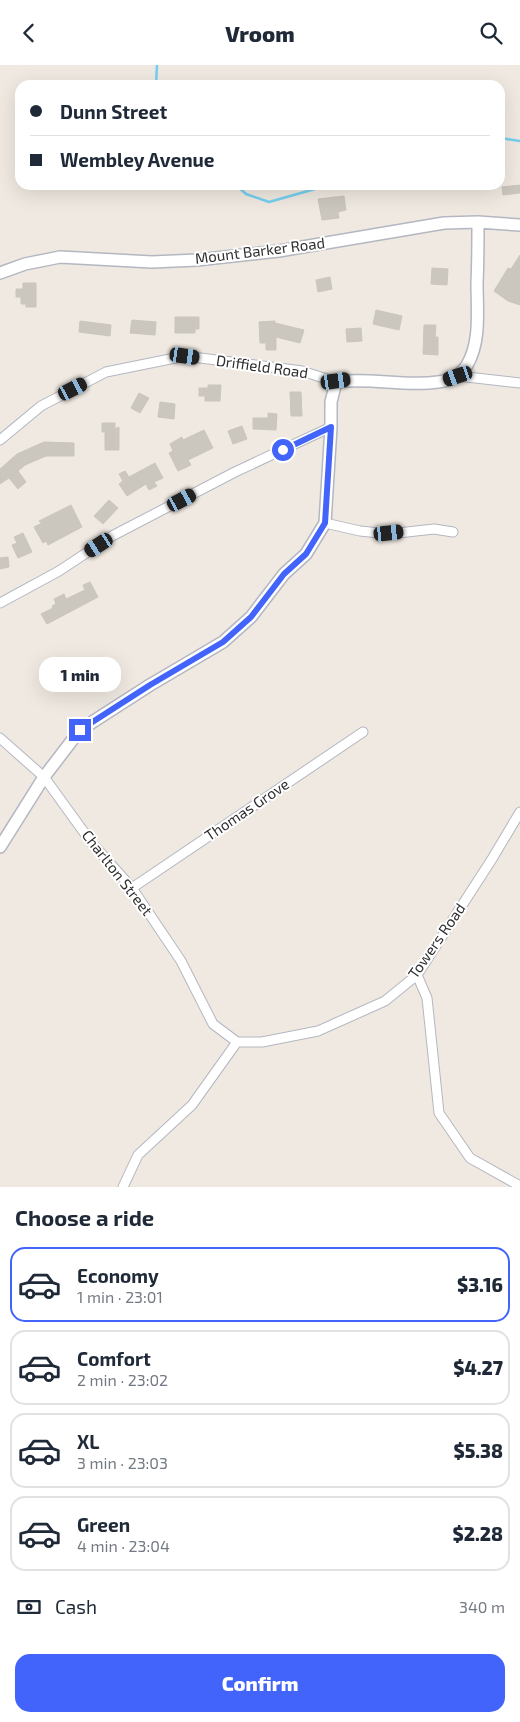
<!DOCTYPE html>
<meta charset="utf-8">
<style>
body{margin:0;font-family:"Exo 2",sans-serif;background:#f2f2f3;color:#1f2937;height:100vh;display:flex;flex-direction:column;font-size:19px;white-space:nowrap}
*{box-sizing:border-box;margin:0}
p{font-size:16px;color:#747a83}
.icon{flex:none;width:28px;height:28px;fill:none;stroke:currentColor;stroke-width:2;stroke-linecap:round;stroke-linejoin:round}
.map{position:relative;height:1122px;overflow:hidden}
.side{display:flex;flex-direction:column;background:#fff;flex:1}
.side>*{flex:none}
.banner{position:absolute;left:15px;top:15px;width:490px;height:110px;border-radius:15px;box-shadow:0 5px 20px #0002;display:grid;align-content:center;height:110px;padding:0 15px;background:#fff}
.end{position:absolute;width:22px;height:22px;margin:-11px;border:6px solid #4264fb;background:#fff;box-shadow:0 0 0 2px #fff}
.from{border-radius:50%}
.bubble{position:absolute;height:35px;border-radius:15px;background:#fff;box-shadow:0 5px 20px #0002;font-size:16px;font-weight:800;line-height:35px;text-align:center}
.car{position:absolute;width:15px;height:30px;margin:-15px -8px;border-radius:6px;box-shadow:0 0 4px 1px #0007;background:linear-gradient(#222 24%,#8ab4d8 0 40%,#222 0 76%,#8ab4d8 0 86%,#222 0)}
.banner b{display:flex;align-items:center;gap:18px;height:48px;font-size:19px}
.banner b+b{border-top:1px solid #e0e1e3}
.banner i{width:12px;height:12px;background:#1f2937}
ul{padding:0;list-style:none}
li{display:flex;align-items:center;gap:15px;height:75px;margin:0 10px 8px;padding:0 5px;border:2px solid #e0e1e3;border-radius:15px}
li div{flex:1}
li b{display:block;font-size:19px}
li em{font-style:normal;font-weight:800}
li.active{border-color:#4264fb}
li>.icon{width:45px;height:45px;stroke-width:1.5}
h2{padding:0 15px;font-size:22px;line-height:60px}
.pay{display:flex;align-items:center;gap:12px;height:55px;padding:0 15px;font-size:19px}
.pay p{margin-inline-start:auto}
.primary-button{display:flex;gap:10px;margin-top:auto;padding:10px 15px}
.primary-button a{flex:1;height:58px;border-radius:15px;background:#4264fb;color:#fff;font-size:20px;font-weight:800;line-height:58px;text-align:center}
header{display:flex;justify-content:space-between;align-items:center;height:65px;padding:0 15px;background:#fff;font-size:22px;font-weight:800}
.map>svg:first-child{display:block}
.lines{fill:none;stroke-linecap:round;stroke-linejoin:round}
.stream{stroke:#75cff0;stroke-width:2.5}
.building{fill:#cbc7bf;stroke:#cbc5ba}
.street-casing{stroke:#b4b7c1;stroke-width:11}
.secondary-casing{stroke:#b4b7c1;stroke-width:14}
.street{stroke:#fff;stroke-width:9}
.secondary{stroke:#fff;stroke-width:11}
.route{stroke:#4264fb;stroke-width:6}
.labels{text-anchor:middle;stroke-width:4;stroke-linejoin:round;paint-order:stroke}
.street-label{font-size:15px;fill:#2e2e2e;stroke:#fff}
</style>
<header><svg class="icon" aria-label="back" viewBox="0 0 24 24"><path d="M15 5l-7 7 7 7"/></svg>Vroom<svg class="icon" aria-label="search" viewBox="0 0 24 24"><circle cx="10" cy="10" r="6"/><path d="M15 15l6 6"/></svg></header>
<div class="map">
<svg width="520" height="1122" viewBox="0 0 520 1122">
<rect width="100%" height="100%" fill="#efe9e1"/>
<g class="lines">
<path class="stream" d="M156,20L157,0
M500,73L520,76
M236,120L246,129L269,137L315,124L320,120"/>
</g>
<path class="building" d="M520,120V128L503,130L502,122Z
M344,131L346,145L338,147L339,153L322,155L318,134Z
M520,190V240L508,236L494,226L508,203L511,204Z
M432,203L448,204L447,220L431,219Z
M330,212L332,224L318,227L316,215Z
M23,218H36V242H26V239H21V232H16V224H23Z
M376,245L402,251L399,265L373,259Z
M175,252H199V264H195V268H175Z
M132,255L156,257L155,270L130,268Z
M80,256L111,260L110,271L79,267Z
M275,256V258L304,265L300,278L276,272V285H266V278H260L259,257Z
M424,260H436L435,272H438V290L423,289Z
M361,263L362,276L347,277L346,264Z
M208,320H221L220,336H205V331H199V323H208Z
M290,327H301L302,351H291Z
M139,328L149,333L140,348L131,343Z
M160,337L175,339L174,354L158,352Z
M268,348L277,349L276,365L253,364V353H268Z
M102,358H115V364L119,362V385H105V367H102Z
M242,361L247,374L233,379L228,366Z
M204,365L213,383L188,395L191,400L178,406L169,388L173,386L170,379L182,372L183,375Z
M44,377L74,378V391H46L25,400L18,406L26,417L18,424L9,413L0,419V404L17,389Z
M155,398L163,413L154,417L157,421L149,425L146,419L127,431L119,419L123,416L119,409L125,406L129,412Z
M109,435L118,443L103,459L94,451Z
M71,440L82,462L48,480L46,476L43,478L34,462L42,458L39,456Z
M23,468L32,487L18,493L12,480L17,478L14,472Z
M8,492L9,502L0,504V493Z
M90,517L98,532L47,559L41,549L53,543L52,541L56,539L54,534L64,529L66,534L85,525L83,520Z"/>
<g class="lines">
<g class="street-casing">
<path id="street" d="M458,311L520,318
M0,375L41,341L106,307L185,291L302,306L336,317
M325,458L360,466L389,469L434,464L453,467
M0,538L59,506L112,471L235,407L331,362
M0,673L44,712L91,777L132,823L181,896L213,959L237,977
M132,823L363,667
M417,910L427,933L439,1048L470,1093L520,1121
M123,1122L138,1090L192,1040L237,977H262L318,966L385,936L417,910L492,794L520,747"/>
</g>
<g class="secondary-casing">
<path id="secondary" d="M0,208L25,199L60,192L152,197L197,195L279,186L444,158L478,157L520,160
M0,782L44,712L80,665L150,620L223,577L251,552L284,509L306,489L325,458L331,362V337L336,317C370,312 404,322 438,317C449,316 461,310 467,300C481,277 477,244 477,218C478,198 478,177 478,157"/>
</g>
<use href="#street" class="street"/>
<use href="#secondary" class="secondary"/>
</g>
<g class="lines">
<path class="route" d="M80,665L150,620L223,577L251,552L284,509L306,489L325,458L331,362L283,385"/>
</g>
<g class="labels">
<g class="street-label">
<text transform="translate(260 186) rotate(-7)" y="5">Mount Barker Road</text>
<text transform="translate(262 302) rotate(8)" y="5">Driffield Road</text>
<text transform="translate(247 745) rotate(-34)" y="5">Thomas Grove</text>
<text transform="translate(117 808) rotate(52)" y="5">Charlton Street</text>
<text transform="translate(437 876) rotate(-55)" y="5">Towers Road</text>
</g>
</g>
</svg>
<i class="end from" style="left:283px;top:385px"></i>
<i class="end" style="left:80px;top:665px"></i>
<div class="bubble" style="left:39px;top:592px;width:82px">1 min</div>
<i class="car" style="left:185px;top:291px;rotate:98deg"></i>
<i class="car" style="left:458px;top:311px;rotate:251deg"></i>
<i class="car" style="left:336px;top:316px;rotate:82deg"></i>
<i class="car" style="left:73px;top:324px;rotate:63deg"></i>
<i class="car" style="left:182px;top:435px;rotate:62deg"></i>
<i class="car" style="left:389px;top:468px;rotate:84deg"></i>
<i class="car" style="left:99px;top:480px;rotate:237deg"></i>
<div class="banner">
<b><i class="from"></i>Dunn Street</b>
<b><i></i>Wembley Avenue</b>
</div>
</div>
<section class="side">
<h2>Choose a ride</h2>
<ul>
<li class="active"><svg class="icon" aria-label="car" viewBox="0 0 24 24"><path d="M5 17H2v-5l4-1 3-4h7l3 4 3 1v5h-3M9 17h6M6 11h13"/><circle cx="7" cy="17" r="2"/><circle cx="17" cy="17" r="2"/></svg><div><b>Economy</b><p>1 min · 23:01</p></div><em>$3.16</em></li>
<li><svg class="icon" aria-label="car" viewBox="0 0 24 24"><path d="M5 17H2v-5l4-1 3-4h7l3 4 3 1v5h-3M9 17h6M6 11h13"/><circle cx="7" cy="17" r="2"/><circle cx="17" cy="17" r="2"/></svg><div><b>Comfort</b><p>2 min · 23:02</p></div><em>$4.27</em></li>
<li><svg class="icon" aria-label="car" viewBox="0 0 24 24"><path d="M5 17H2v-5l4-1 3-4h7l3 4 3 1v5h-3M9 17h6M6 11h13"/><circle cx="7" cy="17" r="2"/><circle cx="17" cy="17" r="2"/></svg><div><b>XL</b><p>3 min · 23:03</p></div><em>$5.38</em></li>
<li><svg class="icon" aria-label="car" viewBox="0 0 24 24"><path d="M5 17H2v-5l4-1 3-4h7l3 4 3 1v5h-3M9 17h6M6 11h13"/><circle cx="7" cy="17" r="2"/><circle cx="17" cy="17" r="2"/></svg><div><b>Green</b><p>4 min · 23:04</p></div><em>$2.28</em></li>
</ul>
<div class="pay"><svg class="icon" aria-label="cash" viewBox="0 0 24 24"><path d="M3 7h18v10H3z"/><circle cx="12" cy="12" r="2"/></svg>Cash<p>340 m</p></div>
<div class="primary-button"><a>Confirm</a></div>
</section>
